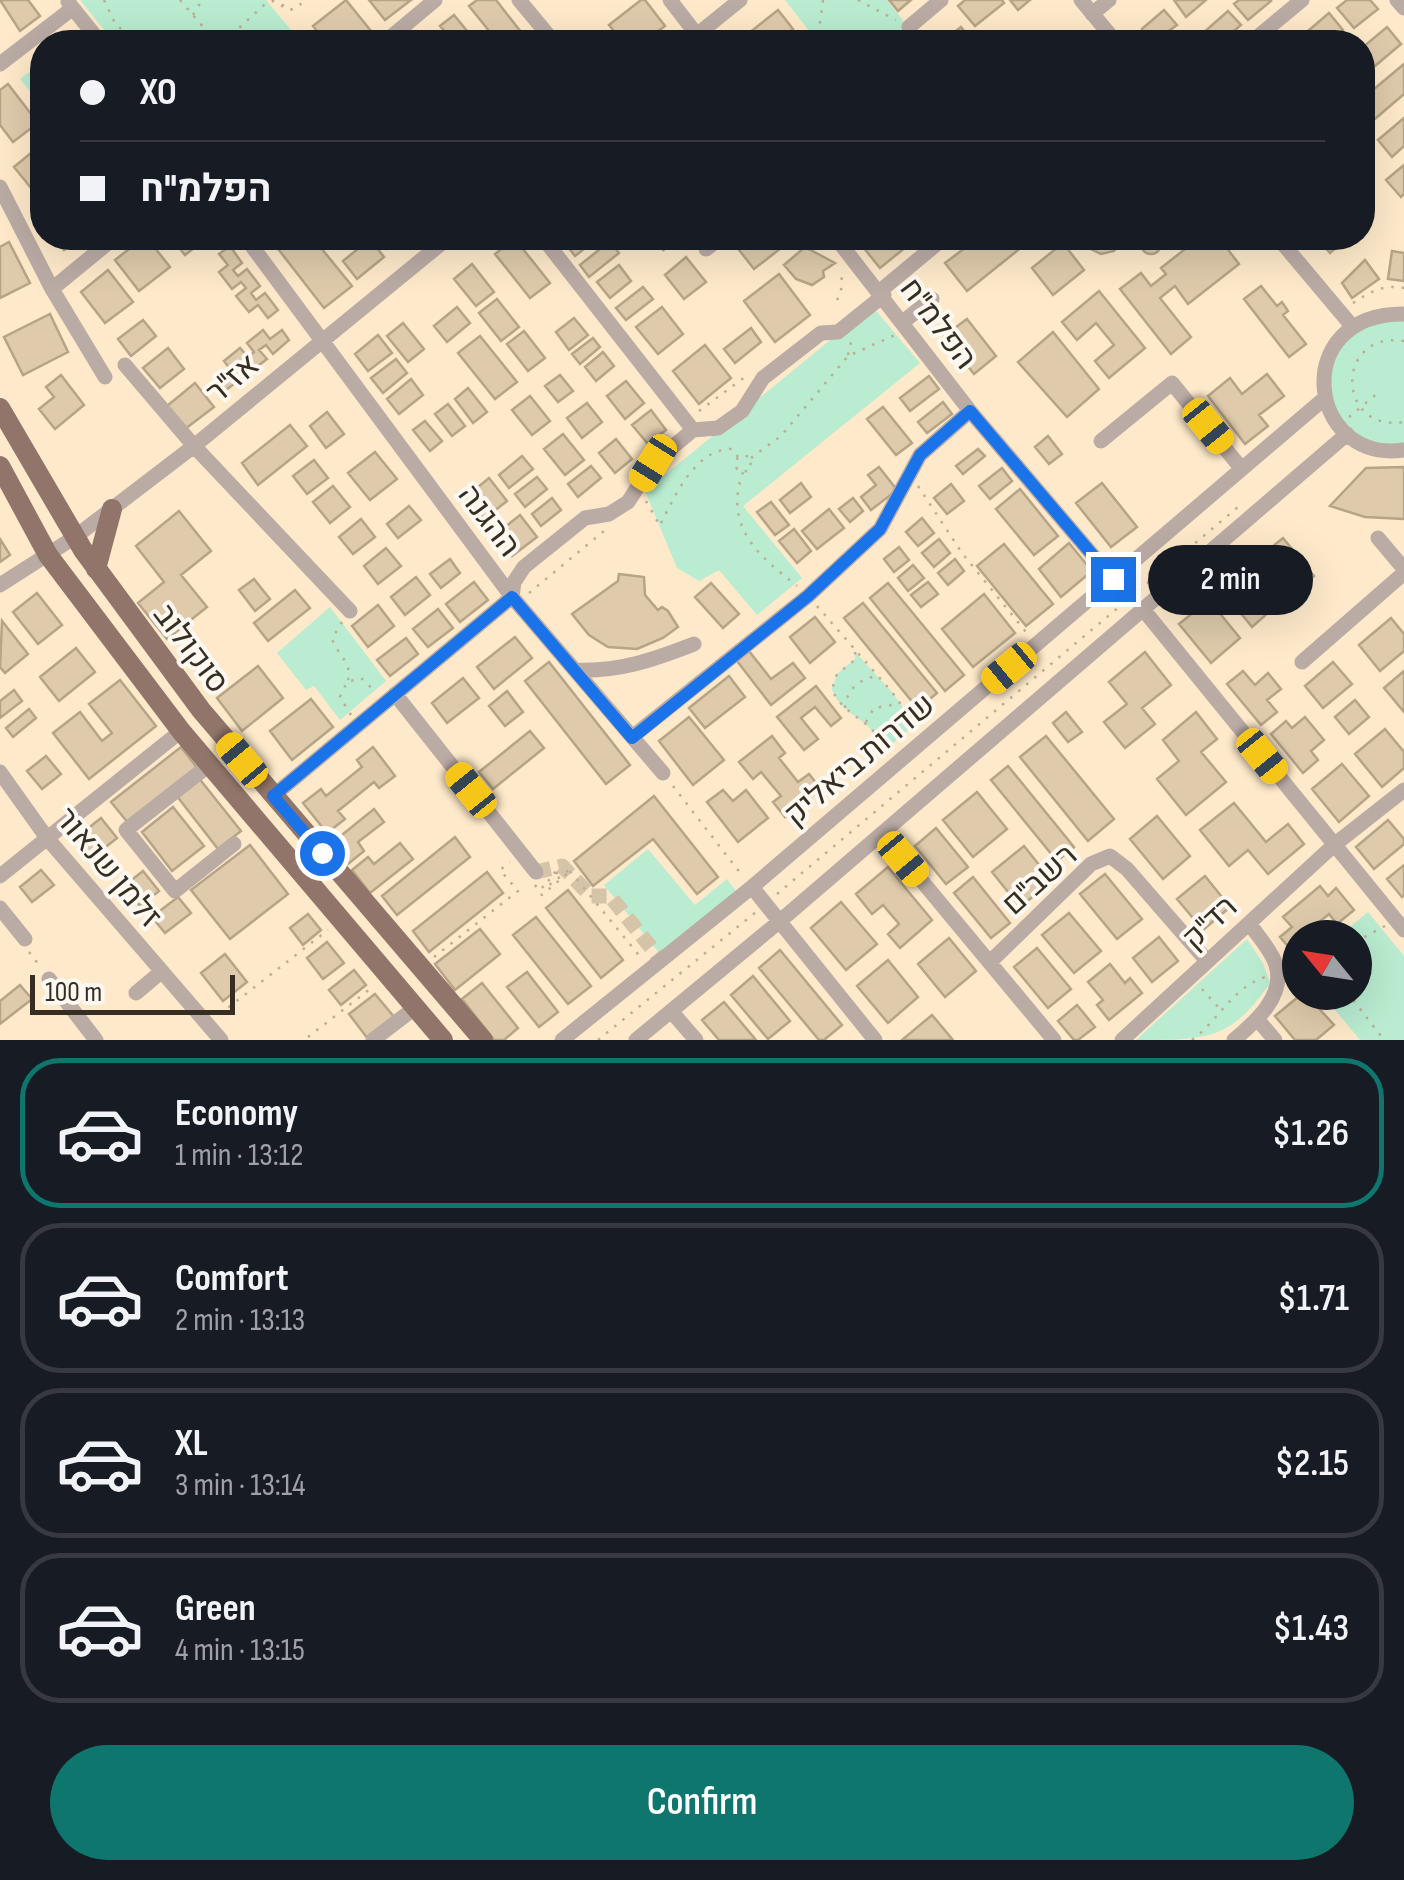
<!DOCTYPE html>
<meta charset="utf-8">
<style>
body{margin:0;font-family:"Sofia Sans Condensed",Heebo,sans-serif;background:#20242c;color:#f1f3f6;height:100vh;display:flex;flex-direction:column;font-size:38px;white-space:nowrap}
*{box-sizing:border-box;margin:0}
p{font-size:32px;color:#9ea1a6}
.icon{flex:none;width:55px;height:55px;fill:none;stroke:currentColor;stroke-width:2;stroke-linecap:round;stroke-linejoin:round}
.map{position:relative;height:1040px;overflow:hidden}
.drawer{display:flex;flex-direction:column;background:#171b24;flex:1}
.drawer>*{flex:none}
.top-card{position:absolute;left:30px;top:30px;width:1345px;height:220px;border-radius:40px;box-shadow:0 10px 40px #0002;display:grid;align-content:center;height:220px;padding:0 50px;background:#171b24}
.needle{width:65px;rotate:300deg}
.controls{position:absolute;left:1282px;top:920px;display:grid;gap:20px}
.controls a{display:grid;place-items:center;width:90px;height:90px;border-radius:50%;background:#171b24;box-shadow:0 10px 40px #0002;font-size:50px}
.scale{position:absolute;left:30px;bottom:25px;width:205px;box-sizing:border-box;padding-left:10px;border:5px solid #362e22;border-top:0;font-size:28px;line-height:35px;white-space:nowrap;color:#362e22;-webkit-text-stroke:8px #fdf9f2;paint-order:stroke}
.end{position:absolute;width:45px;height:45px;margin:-22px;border:12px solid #1a73e8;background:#fff;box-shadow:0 0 0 5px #fff}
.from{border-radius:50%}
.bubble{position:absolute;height:70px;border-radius:35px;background:#171b24;box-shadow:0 10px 40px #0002;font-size:32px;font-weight:600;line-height:70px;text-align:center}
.car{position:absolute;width:30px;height:60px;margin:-30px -15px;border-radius:12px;box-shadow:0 0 8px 2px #0007;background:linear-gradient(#f5c518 24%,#345 0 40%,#f5c518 0 76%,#345 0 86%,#f5c518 0)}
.top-card b{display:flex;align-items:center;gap:35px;height:95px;font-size:38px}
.top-card b+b{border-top:2px solid #363941}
.top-card i{width:25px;height:25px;background:#f1f3f6}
ul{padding:18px 0 0;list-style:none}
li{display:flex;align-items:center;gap:30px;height:150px;margin:0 20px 15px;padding:0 30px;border:5px solid #363941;border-radius:40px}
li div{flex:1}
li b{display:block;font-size:38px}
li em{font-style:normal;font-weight:600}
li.selected{border-color:#0f766e}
li>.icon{width:90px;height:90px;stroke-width:1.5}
.primary-button{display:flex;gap:20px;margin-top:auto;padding:20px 50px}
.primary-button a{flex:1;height:115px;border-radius:60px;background:#0f766e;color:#fff;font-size:40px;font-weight:600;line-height:115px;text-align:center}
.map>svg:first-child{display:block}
.green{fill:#b9ecd0}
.building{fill:#dfcbac;stroke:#b7a486;stroke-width:2.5}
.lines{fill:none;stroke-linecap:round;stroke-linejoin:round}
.minor-tunnel{stroke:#d6c4a8;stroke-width:15;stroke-dasharray:15 8;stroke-linecap:butt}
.path{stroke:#bdad94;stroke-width:2.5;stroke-dasharray:2.5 8;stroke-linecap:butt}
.minor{stroke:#bbaba5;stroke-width:15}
.major{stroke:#91756a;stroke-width:20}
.route{stroke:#1a73e8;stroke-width:12}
.labels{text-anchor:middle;stroke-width:8;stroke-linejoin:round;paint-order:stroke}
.street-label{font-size:32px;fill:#362e22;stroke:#fdf9f2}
</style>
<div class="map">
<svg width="1404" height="1040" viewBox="0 0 1404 1040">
<rect width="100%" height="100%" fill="#fee9ca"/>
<path class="green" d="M80,0H266L292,31L278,42H114Z
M785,0H887L920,42H818Z
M42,62V106L20,79Z
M872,306L920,363L743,506L802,578L757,615L719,570L699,581L677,568L645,491Z
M1383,314H1404V450L1367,447L1330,411L1332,348Z
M330,607L386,681L340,720L314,686L306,690L277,653Z
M855,652L892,692L915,724L871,762C888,715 845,726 832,689L837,674L855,659Z
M648,849L695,905L727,879L736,891L660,954L604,885Z
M1368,912L1404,956V1040H1360L1321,993L1355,992V938L1338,937Z
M1247,939L1263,963L1270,983C1231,1040 1207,1040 1136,1040Z"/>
<path class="building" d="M0,0H28L40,16L20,31Z
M346,0L371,31L357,42H325L313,26Z
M369,0H411L385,20Z
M477,0H496L521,32L507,42H498L469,6Z
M641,0H645L665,26L643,42H623L609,25Z
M889,0H911L898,11Z
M965,0H1002L1004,3L975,26L958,6Z
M1010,0H1030L1018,10Z
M1174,0H1206L1186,17Z
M1239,0H1270L1271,1L1248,20L1234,4Z
M1347,0H1370L1378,9L1354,28L1337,8Z
M778,10L793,29L777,42H756L749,33Z
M1164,10L1177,25L1153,42L1142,29Z
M1228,11L1241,25L1221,42H1211L1203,33Z
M1329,13L1343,30L1328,42H1317L1308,31Z
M454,15L476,42H454L440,26Z
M961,27L973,42H942Z
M1387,27L1401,44L1362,77V48Z
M1404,64V94L1369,124L1362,117V99Z
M8,84L38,123L13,142L0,125V90Z
M1404,118V146L1392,157L1378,140Z
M42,144V178L31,188L14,167Z
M1404,165V194L1401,197L1386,180Z
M1141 244a10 10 0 1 1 20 0a10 10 0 1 1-20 0Z
M54,238H81L64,250Z
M143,238H147L170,267L139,291L115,260Z
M171,238H207L185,255Z
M285,238H313L352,286L324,308L275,245Z
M571,238H598L575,256L565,243Z
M736,238H794L754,269L732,241Z
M874,238H898L906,247L880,268L863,247Z
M978,238H1033L967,291L945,263Z
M1083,238H1124L1114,251L1101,254L1089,248Z
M1199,238H1219L1239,264L1188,304L1175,286L1160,298L1191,337L1171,354L1120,289L1141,273L1151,286L1166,274L1161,268Z
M1317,238H1347L1330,253Z
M370,239L384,257L357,279L343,261Z
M515,239L550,283L530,298L495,254Z
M610,241L619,253L589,277L580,265Z
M9,242L30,283L0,298V247Z
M1063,243L1084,270L1053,295L1032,268Z
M230,246L242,263L233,270L238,276L247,269L260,286L251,293L256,300L265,293L278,310L268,318L258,305L249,312L236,296L246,288L241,282L232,289L219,272L228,265L219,254Z
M805,247L835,263L823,271L824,277L812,285L796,279L784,265Z
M1392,251L1404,253V281L1388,279Z
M686,257L706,282L684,299L665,275Z
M1365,260L1379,279L1352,298L1342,283Z
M472,264L494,292L476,306L454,279Z
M619,265L631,281L610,298L597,282Z
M108,270L133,302L105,323L81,292Z
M779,274L810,315L775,342L744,301Z
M1261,286L1277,306L1282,302L1288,311L1283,315L1306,344L1289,357L1244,299Z
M643,287L653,299L626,320L616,308Z
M1099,291L1145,348L1109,378L1095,361L1114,345L1096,323L1077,340L1062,322Z
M497,299L519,327L501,341L479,313Z
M457,307L470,323L447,342L434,326Z
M662,307L683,334L658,354L636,327Z
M50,314L68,352L23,375L4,337Z
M574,318L588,335L569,350L556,332Z
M967,319L996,356L974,374L944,336Z
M143,320L156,336L131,356L118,339Z
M403,323L424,349L408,362L387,336Z
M751,328L761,342L735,363L724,349Z
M263,330L270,339L282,330L289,340L273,354L266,345L259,350L267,359L250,372L242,362L236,368L243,377L226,390L219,380L231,370L224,361L240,348L248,357L254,352L247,343Z
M524,331L545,358L528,371L507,344Z
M1053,332L1099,389L1067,417L1018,362Z
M378,335L392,353L368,371L355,354Z
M480,336L517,382L495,399L458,353Z
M593,338L600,347L580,364L572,354Z
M705,345L731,378L699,404L673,371Z
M168,348L184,369L160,388L143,368Z
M603,352L614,366L596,381L585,367Z
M396,359L407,373L383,393L371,378Z
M1267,374L1284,396L1259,415L1268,426L1245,444L1208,396L1230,378L1242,394Z
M61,375L84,405L55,429L39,409L54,397L46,387Z
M560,375L573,391L558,402L545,386Z
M929,376L939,389L910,411L900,398Z
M411,379L423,395L399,414L387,399Z
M626,381L644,403L625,419L607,396Z
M195,383L214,407L185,429L167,406Z
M468,388L487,412L473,423L455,399Z
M530,396L550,421L532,435L512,410Z
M943,402L952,414L927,433L918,422Z
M587,403L602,422L582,438L567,418Z
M448,404L465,426L452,436L435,414Z
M883,407L912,443L896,455L867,419Z
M651,410L666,430L648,444L632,425Z
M327,412L344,434L326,448L310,426Z
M425,421L442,441L430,451L413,430Z
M290,425L307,446L258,485L242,463Z
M563,434L584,460L565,475L544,449Z
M1048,436L1062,454L1049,464L1035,447Z
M616,439L632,459L615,473L599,453Z
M978,449L985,456L963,474L956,466Z
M375,452L397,479L370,500L348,473Z
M522,456L533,469L509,488L499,475Z
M314,460L328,478L307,494L293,476Z
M591,466L601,478L578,497L568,484Z
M879,467L897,490L871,510L861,497L876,485L868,475Z
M1404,467V519L1365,517L1330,506L1366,468Z
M1002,468L1012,481L990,499L979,486Z
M537,477L547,489L525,507L515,494Z
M489,478L507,501L484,519L466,497Z
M801,483L811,497L790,513L780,500Z
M1102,483L1137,527L1111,547L1076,503Z
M951,484L964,501L947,514L934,498Z
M333,486L350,507L330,523L313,502Z
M1020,489L1058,536L1034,555L996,509Z
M552,498L561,510L541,526L532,514Z
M853,498L863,511L850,522L839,509Z
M771,502L789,525L775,535L757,512Z
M409,506L421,520L398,538L387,524Z
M829,509L844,528L817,549L802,531Z
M179,511L211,551L181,575L207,607L167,639L138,603L164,582L136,546Z
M520,515L537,537L512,556L495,535Z
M922,518L934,533L918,546L906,532Z
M361,519L375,537L353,554L339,537Z
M794,529L811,551L797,563L779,541Z
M1283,538L1314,576L1287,598L1256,560Z
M0,539L10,555L0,562Z
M939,539L950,553L934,567L922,553Z
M1069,543L1092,571L1061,597L1039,569Z
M1004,544L1053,604L1026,626L977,566Z
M899,547L909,560L894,572L884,559Z
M386,548L401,566L378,584L364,566Z
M450,559L460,573L441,588L430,574Z
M955,559L964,571L948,585L938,573Z
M913,565L924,578L908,591L898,578Z
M1248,569L1277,605L1252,627L1222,590Z
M619,574L644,577L645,595L658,610L662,607L668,611L678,627L663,638L637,649L608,647L589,635L572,614L618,581Z
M416,577L430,595L405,615L391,597Z
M254,579L270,599L255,611L239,590Z
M474,582L488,600L460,622L446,604Z
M928,582L938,594L921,607L911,595Z
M711,583L739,614L723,628L695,597Z
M888,583L964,675L945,691L870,598Z
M295,590L310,608L268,641L254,623Z
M37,593L62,625L38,644L13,612Z
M984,594L1015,633L973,667L942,629Z
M1209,600L1240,638L1211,663L1179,624Z
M863,603L937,693L918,709L844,618Z
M378,605L394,626L368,647L352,626Z
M438,609L453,628L428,647L413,629Z
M815,617L835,642L810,663L790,637Z
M1391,618L1404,634V651L1380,671L1359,645Z
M2,621L28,654L5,673L0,667Z
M515,637L532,658L494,689L477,667Z
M406,638L418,654L390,676L377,660Z
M76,648L95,672L59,701L40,677Z
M749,651L771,679L793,663L805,678L771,705L737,661Z
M1145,652L1171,685L1142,708L1155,724L1125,748L1104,722L1127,704L1109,682Z
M549,662L630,765L606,784L525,681Z
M1333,662L1352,684L1323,708L1305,686Z
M258,666L283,698L242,731L217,698Z
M1243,671L1255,685L1268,673L1281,689L1267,700L1277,712L1261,725L1227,684Z
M1404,671V712L1384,688Z
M729,676L745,697L705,728L689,708Z
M463,678L479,698L447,723L432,703Z
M120,680L156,726L89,779L53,733L80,712L102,741L112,733L89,704Z
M816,686L841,718L831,726L815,707L801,718L818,739L804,750L777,717Z
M14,690L22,701L0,718V701Z
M507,691L523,712L505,726L489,706Z
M311,699L333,727L292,760L270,731Z
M1355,700L1369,717L1349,734L1335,717Z
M29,709L36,718L13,737L6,728Z
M1066,712L1082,732L1068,742L1053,723Z
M1196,712L1217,739L1201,752L1226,782L1186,815L1157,779L1179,761L1163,740Z
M689,717L724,760L693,785L659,741Z
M1305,717L1324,740L1311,751L1318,760L1303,773L1271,734L1286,721L1292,728Z
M1385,729L1404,752V768L1382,787L1355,754Z
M530,731L544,748L493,789L479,772Z
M772,736L785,753L779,758L798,782L809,774L821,789L785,817L773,802L781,796L761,772L753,779L739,762Z
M1046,736L1114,819L1088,841L1020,757Z
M181,747L198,769L129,824L111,802Z
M373,747L395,776L379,788L374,782L338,811L345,819L327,833L303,803L321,789L326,796L362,767L357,760Z
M46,756L61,774L42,789L27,771Z
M1342,764L1369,796L1339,822L1312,789Z
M1008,766L1074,847L1057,861L991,780Z
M198,777L241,831L218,849L176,795Z
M723,790L733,801L746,790L768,818L738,842L707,802Z
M977,792L1007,829L973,857L943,820Z
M654,796L718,877L697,894L653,839L593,886L574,861Z
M1234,803L1266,842L1288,824L1304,844L1268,874L1248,850L1229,866L1200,830Z
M173,807L204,846L172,871L142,832Z
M374,809L384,822L358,842L364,851L348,864L332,843Z
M1157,816L1190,856L1163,879L1130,839Z
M101,818L117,838L92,858L76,838Z
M1388,820L1404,839V844L1374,869L1356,847Z
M936,828L968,867L946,884L915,846Z
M455,837L470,857L397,915L382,896Z
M400,843L413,859L370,893L352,870L368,857L374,864Z
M250,845L288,894L230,939L191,890Z
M1024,846L1052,881L1020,907L992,872Z
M1404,865V895L1402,897L1387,879Z
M888,867L932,920L900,948L888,934L899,924L883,905L872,914L856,894Z
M41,870L54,885L32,902L20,887Z
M143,871L159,891L140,906L124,886Z
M487,872L503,893L429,952L413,931Z
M1105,874L1142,919L1117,939L1080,894Z
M1205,876L1230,907L1203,930L1177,899Z
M973,877L1010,923L991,938L954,893Z
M1320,886L1328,896L1336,888L1354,910L1337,924L1329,914L1307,932L1311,938H1300V954L1297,957L1280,937L1292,927L1283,917Z
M568,890L623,960L601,978L546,908Z
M178,897L191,913L165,933L152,917Z
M841,902L877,944L846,970L811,928Z
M1069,913L1101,951L1074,973L1042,935Z
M308,914L321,930L303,945L290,928Z
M536,917L591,986L568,1004L513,935Z
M480,929L500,954L455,990L435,964Z
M1159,937L1178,961L1152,982L1133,958Z
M949,938L976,971L945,997L918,964Z
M327,942L344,963L323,979L307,958Z
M1037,948L1071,989L1048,1008L1014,967Z
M780,950L842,1025L824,1040H819L759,968Z
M225,954L247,982L223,1001L201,973Z
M888,960L918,997L888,1023L857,986Z
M1110,964L1125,983L1130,978L1142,993L1109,1020L1097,1005L1103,1000L1088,982Z
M354,970L366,985L341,1005L329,990Z
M527,972L558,1012L539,1027L507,987Z
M753,976L790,1021L768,1039L731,995Z
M482,983L518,1028L504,1040H494L462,999Z
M20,985L32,999L0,1024V1001Z
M1304,992L1334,1025L1316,1040H1295L1275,1016Z
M375,994L395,1018L368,1039L349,1014Z
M724,1002L756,1040H719L702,1020Z
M1077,1005L1095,1027L1078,1040H1074L1058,1021Z
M932,1015L953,1040H902Z"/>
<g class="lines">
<path class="minor-tunnel" d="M536,872L562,866L591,896H610L661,960"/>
<path class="path" d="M104,0L114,21L132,42
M180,0L216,42
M823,0L820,23L825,36C839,46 856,32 872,42
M858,0L896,20
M282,6L289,0
M193,15L202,0
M224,42L265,4L273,1C291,10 287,15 306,0
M645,238L666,252
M837,300L841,291L842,271
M1353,303C1370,292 1383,284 1404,288
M1404,341C1335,330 1335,433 1404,422
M848,355L852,338
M699,411L745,377
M1349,417L1379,392
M751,458L781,436L848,356L895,335
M743,472C723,527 759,556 797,586
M918,486L962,553L1026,632
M646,501L660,526
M661,523C675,496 695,449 732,449L738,457L744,455L751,458L750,470L743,472L737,469L735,463L738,457
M529,593L604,531
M817,606L892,692L916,726
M342,622L332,639C337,654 353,664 348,680
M855,652L856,659L837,674L832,689C841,714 875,723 877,739C878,746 873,757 872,764
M845,708C846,690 859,679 877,676
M351,715L340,697L347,682L361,678L375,691
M866,722L874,708L898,704
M878,739L904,713
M673,786L741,874
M570,871L642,959
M548,881L560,870L552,874
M535,885L542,895L569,872
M542,886L544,889L569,870
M777,894L1238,507
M1355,942L1385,926
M29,952L39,965
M434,957L518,891L500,870L510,862
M1202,989L1220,1009
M1347,992L1384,1040
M220,1014L328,930
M308,1037L374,986
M598,1040L756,912
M1192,1040C1220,1019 1231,989 1265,977"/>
<path class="minor" d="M519,0L554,42
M670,0L697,35
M1081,0L1116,42
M1397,0L1404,8
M68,2L100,42
M1092,14L1109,0
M909,27L941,0
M1255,39L1302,0
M385,42L435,0
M688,42L740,0
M0,64L73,8
M0,187L52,289L105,377
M246,238L512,597L663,773
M543,238L693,430
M836,238L970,411L1113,579
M1278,238L1352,326
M706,249L720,238
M52,289L114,238
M880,291L944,238
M1404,314C1288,313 1307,464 1404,450
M904,321L932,299
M125,365L194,446L350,611
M1101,441L1172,383L1241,468
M1378,538L1404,569
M0,585L75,537L194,446L448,238
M512,597L514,582L524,567L585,518L609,514L628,502L653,463L693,430L718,428L742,411L763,378L821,333L838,332L884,295
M1142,608L1404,930
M1302,662L1404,573
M575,670C619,672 653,660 694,644
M395,694L536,872
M632,737L808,596L880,529L920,455L970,411
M209,765L126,830L175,891L234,844
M0,772L47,838L221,1040
M273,796L512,597
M882,833L1054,1040
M0,876L181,731
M752,887L875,1040
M0,908L25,939
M990,962L1091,864L1110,856L1127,869L1207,961
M49,979L96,1040
M136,993L161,972
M671,1011L696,1040
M1258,1020L1275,1040
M373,1040L416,1007
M562,1040L752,887L1325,398
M636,1040L780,921L1347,434
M1122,1040L1334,845L1404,790
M1234,1040C1254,1023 1286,996 1276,965C1272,951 1257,935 1249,923"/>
<path class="major" d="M0,408L83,550L201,710L483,1040
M0,466L48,555L181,731L443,1040
M96,569L112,509"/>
</g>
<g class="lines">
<path class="route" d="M322,853L273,796L512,597L632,738L808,596L880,529L920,455L970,411L1113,579"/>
</g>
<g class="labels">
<g class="street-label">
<text transform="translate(939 323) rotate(53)" y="11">הפלמ"ח</text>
<text transform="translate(232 378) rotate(-40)" y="11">אז"ר</text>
<text transform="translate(490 520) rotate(53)" y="11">ההגנה</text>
<text transform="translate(192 648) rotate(53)" y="11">סוקולוב</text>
<text transform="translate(859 759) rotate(-40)" y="11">שדרות ביאליק</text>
<text transform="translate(109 867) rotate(50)" y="11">זלמן שנאור</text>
<text transform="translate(1039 879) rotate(-42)" y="11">רשב"ם</text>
<text transform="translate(1209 922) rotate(-43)" y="11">רד"ק</text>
</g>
</g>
</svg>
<div class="controls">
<a><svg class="needle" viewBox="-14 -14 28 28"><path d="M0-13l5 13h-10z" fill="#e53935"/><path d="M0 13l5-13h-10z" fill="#9ea1a6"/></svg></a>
</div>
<div class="scale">100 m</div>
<i class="end from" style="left:322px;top:853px"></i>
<i class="end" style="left:1113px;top:579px"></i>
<div class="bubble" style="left:1148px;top:545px;width:165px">2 min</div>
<i class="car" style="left:1208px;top:426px;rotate:141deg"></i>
<i class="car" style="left:653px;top:463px;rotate:212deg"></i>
<i class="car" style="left:1009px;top:668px;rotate:230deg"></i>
<i class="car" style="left:1262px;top:756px;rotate:141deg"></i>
<i class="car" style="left:242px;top:760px;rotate:320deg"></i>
<i class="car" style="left:471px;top:790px;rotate:321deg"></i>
<i class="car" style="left:903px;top:859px;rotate:140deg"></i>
<div class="top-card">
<b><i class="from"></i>XO</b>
<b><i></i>הפלמ&quot;ח</b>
</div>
</div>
<section class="drawer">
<ul>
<li class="selected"><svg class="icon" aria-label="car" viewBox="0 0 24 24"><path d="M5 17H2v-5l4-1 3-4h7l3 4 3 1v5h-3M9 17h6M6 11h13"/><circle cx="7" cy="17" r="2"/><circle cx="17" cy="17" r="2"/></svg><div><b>Economy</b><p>1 min · 13:12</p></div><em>$1.26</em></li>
<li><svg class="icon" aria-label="car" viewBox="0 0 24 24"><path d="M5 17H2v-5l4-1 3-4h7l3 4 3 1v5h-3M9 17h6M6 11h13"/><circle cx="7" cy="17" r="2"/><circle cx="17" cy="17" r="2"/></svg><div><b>Comfort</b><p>2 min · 13:13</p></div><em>$1.71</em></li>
<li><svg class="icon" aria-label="car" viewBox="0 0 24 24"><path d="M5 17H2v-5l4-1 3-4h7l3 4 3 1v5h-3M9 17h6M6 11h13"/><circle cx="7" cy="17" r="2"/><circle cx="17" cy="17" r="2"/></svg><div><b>XL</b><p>3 min · 13:14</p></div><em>$2.15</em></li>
<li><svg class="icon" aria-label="car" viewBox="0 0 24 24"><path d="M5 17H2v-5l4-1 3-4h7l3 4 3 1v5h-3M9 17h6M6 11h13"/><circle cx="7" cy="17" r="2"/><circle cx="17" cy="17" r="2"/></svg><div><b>Green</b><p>4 min · 13:15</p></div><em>$1.43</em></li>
</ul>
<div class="primary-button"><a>Confirm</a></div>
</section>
